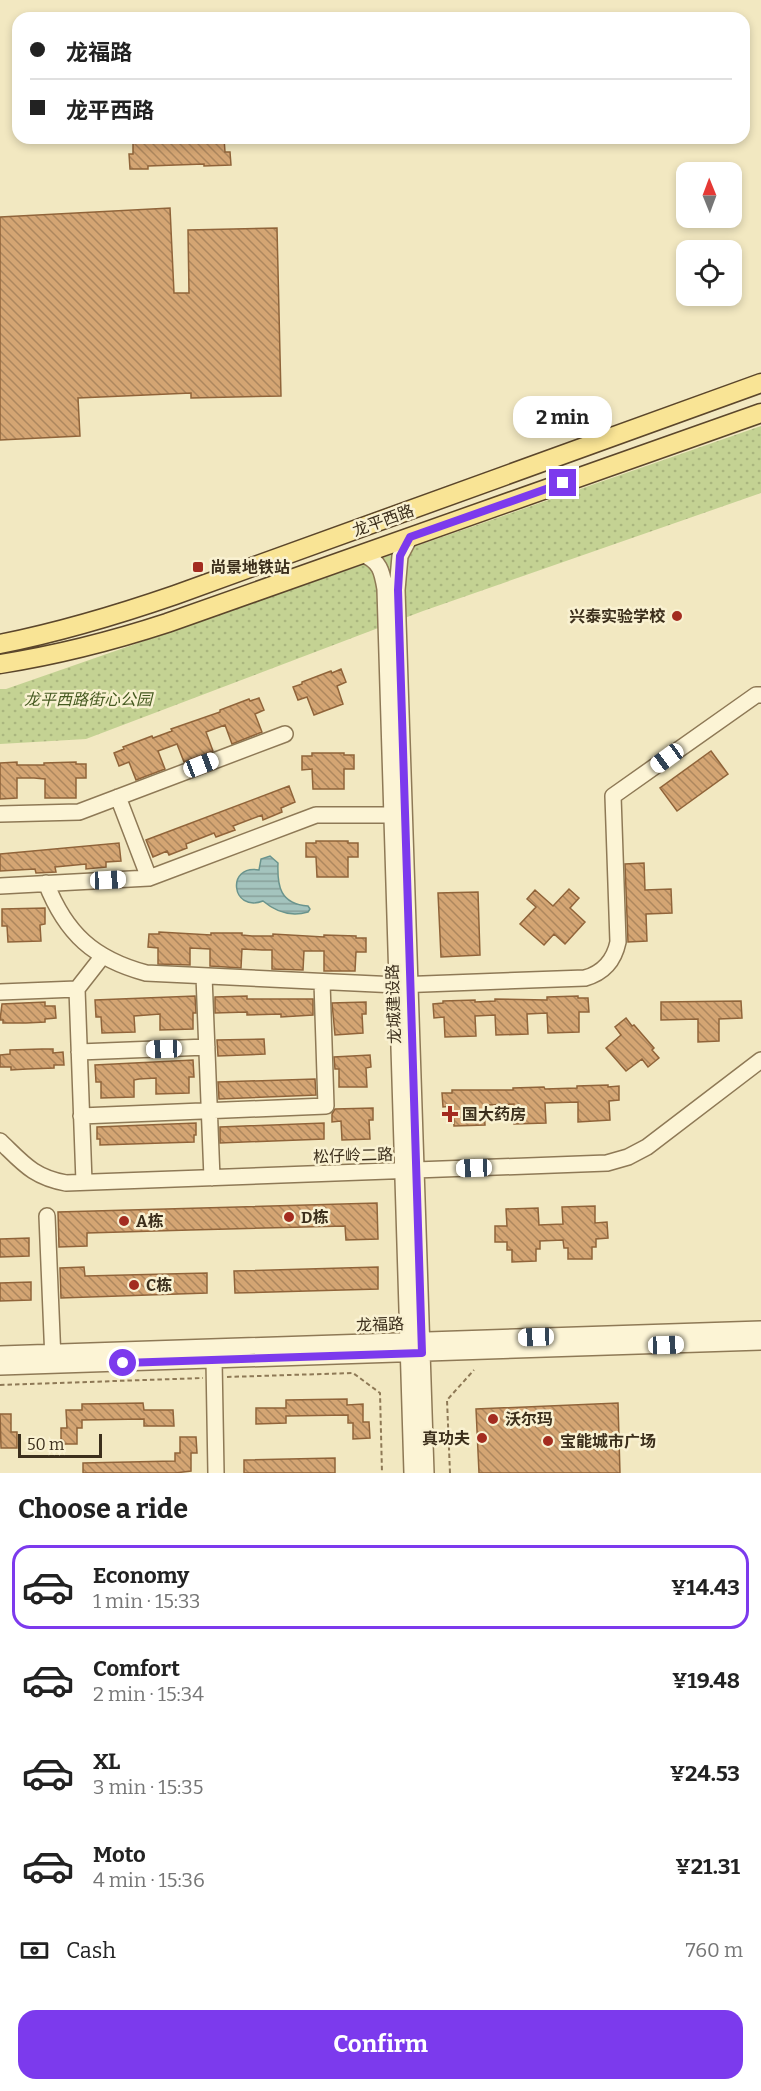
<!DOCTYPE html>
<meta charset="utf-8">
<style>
body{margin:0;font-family:Bitter,"Noto Sans SC",serif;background:#f6f6f6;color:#222;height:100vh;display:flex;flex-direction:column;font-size:22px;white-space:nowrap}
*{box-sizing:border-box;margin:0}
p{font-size:20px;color:#767676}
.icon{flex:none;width:33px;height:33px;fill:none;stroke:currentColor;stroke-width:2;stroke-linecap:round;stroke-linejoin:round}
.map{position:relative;height:1473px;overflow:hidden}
.drawer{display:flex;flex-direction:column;background:#fff;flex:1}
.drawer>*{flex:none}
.hud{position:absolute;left:12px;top:12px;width:738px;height:132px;border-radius:18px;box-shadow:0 3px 9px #0003;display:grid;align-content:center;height:132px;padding:0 18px;background:#fff}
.needle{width:39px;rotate:359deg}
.tools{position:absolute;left:676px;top:162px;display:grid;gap:12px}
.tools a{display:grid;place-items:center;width:66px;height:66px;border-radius:12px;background:#fff;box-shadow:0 3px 9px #0003;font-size:30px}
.scale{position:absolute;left:18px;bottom:15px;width:84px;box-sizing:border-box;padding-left:6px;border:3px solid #3c2f1c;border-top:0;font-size:16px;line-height:21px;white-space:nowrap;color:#3c2f1c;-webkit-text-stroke:4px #f9f1d1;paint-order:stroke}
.end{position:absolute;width:27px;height:27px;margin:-14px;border:8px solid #7c3aed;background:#fff;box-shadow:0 0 0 3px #fff}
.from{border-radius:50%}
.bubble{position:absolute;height:42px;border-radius:18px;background:#fff;box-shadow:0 3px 9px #0003;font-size:20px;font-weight:700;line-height:42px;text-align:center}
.car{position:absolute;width:18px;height:36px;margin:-18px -9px;border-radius:8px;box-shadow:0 0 4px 2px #0007;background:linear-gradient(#fff 24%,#345 0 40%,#fff 0 76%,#345 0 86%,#fff 0)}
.hud b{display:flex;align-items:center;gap:21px;height:57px;font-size:22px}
.hud b+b{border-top:2px solid #e0e0e0}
.hud i{width:15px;height:15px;background:#222}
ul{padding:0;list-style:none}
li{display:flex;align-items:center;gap:18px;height:84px;margin:0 12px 9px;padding:0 6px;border:3px solid transparent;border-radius:18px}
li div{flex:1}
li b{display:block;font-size:22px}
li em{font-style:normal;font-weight:700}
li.current{border-color:#7c3aed}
li>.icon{width:54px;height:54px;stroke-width:1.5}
h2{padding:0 18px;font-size:27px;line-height:72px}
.pay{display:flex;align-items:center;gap:15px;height:66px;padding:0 18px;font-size:22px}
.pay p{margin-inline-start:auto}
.primary-button{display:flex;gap:12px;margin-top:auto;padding:12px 18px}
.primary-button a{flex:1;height:69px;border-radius:18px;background:#7c3aed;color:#fff;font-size:24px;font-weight:700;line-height:69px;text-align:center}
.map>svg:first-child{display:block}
.grass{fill:url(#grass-dots)}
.water{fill:url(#water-rules);stroke:#6a948d;stroke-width:1.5}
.building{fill:url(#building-back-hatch);stroke:#90643a;stroke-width:1.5}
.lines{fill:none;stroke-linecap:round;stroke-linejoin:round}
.minor-casing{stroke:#8e7956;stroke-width:18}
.major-casing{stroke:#5b462b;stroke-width:21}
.path{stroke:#8e7956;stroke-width:2;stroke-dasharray:4.5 3;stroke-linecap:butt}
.minor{stroke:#fcf4d5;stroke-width:15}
.major{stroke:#f9e495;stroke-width:18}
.route{stroke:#7c3aed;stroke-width:8}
.poi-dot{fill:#a32c20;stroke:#f9f1d1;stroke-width:2}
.labels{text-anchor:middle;stroke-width:5;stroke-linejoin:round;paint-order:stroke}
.street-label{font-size:16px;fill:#3c2f1c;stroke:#f9f1d1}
.poi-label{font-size:16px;font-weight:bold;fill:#3c2f1c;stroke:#f9f1d1;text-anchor:start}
.park-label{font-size:16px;font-style:italic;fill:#465b21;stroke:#f9f1d1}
</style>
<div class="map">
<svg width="761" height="1473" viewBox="0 0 761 1473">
<defs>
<pattern id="grass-dots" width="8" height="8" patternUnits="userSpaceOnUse" patternTransform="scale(1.5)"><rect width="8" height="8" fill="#c4d293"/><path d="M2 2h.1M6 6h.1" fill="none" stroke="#a9b57e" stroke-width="1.8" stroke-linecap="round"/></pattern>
<pattern id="water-rules" width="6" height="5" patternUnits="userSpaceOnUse" patternTransform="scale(1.5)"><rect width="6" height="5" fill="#a4c4be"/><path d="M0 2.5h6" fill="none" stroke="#87a09a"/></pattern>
<pattern id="building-back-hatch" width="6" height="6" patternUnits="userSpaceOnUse" patternTransform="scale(1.5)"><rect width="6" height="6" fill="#d4a573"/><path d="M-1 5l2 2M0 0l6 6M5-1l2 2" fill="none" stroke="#ad875e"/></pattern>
</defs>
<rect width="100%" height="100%" fill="#f2e8c1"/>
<path class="grass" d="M761,426V493L423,611L86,739L0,744V689H6Z"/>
<path class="water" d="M270,856L278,863C277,886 280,904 308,906L310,909L308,912C291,917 276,912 263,901C231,913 226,864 259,870L261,859Z"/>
<path class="building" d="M174,138H224L225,152H230L231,165L204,166V164L148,166V169H130L129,154H133V139Z
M170,208L174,293H189L188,230L277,228L281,396L191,398V393L78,398L80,436L0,440V217Z
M341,669L346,682L337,686L343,704L314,715L307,697L298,700L293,687L302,684V682L331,671L332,673Z
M259,698L264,710L255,714L262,732L232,744L225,725L206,732L213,751L184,762L177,744L158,751L165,769L136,780L129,762L119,766L114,753L124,749L123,747L152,736L153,738L172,731L171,729L220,712V710L249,699L250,701Z
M711,751L728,774L677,811L660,788Z
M312,753H344V755H354V769H344V789H313L312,769L302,770V756H312Z
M17,762V765H44V763L76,762V764H86V778H76V798H45V779L34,778H17V798L0,799V763Z
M289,786L295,802L281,808L282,812L263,820L262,815L233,826L235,830L216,837L214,833L186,844L187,848L169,855L167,851L153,857L146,840Z
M316,841H348V843H358V857H348V877H317L316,857H306V843H316Z
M119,843L121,861L106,862V867L86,869V864L55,867L56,872L36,873L35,869L0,871V854Z
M644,863L645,890L671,889L672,913L646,914L647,941L628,942L625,864Z
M569,889L579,898L570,908L585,922L565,944L554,934L544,945L520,924L536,907L527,899L535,890L553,906Z
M478,892L480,955L441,957L438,893Z
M45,908V924L40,925L41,941L8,942L7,926H2V909Z
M159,932L211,935V933H242V935L252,936H273V934L324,937V935L356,936V938H366V952H356L355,971H324V951H304L303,970L272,969V950H262L242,949L241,968L210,966V949L190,948V965L158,964V948L148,947L149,934H159Z
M195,996L196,1013H193V1029L160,1030V1014L134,1016L135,1032L102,1033L101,1017H96L95,1000Z
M247,996V999H313V1015L281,1017V1014L247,1015V1012L215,1013V997Z
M578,996V998H588L589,1012H579V1032L548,1033L547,1013L527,1014L528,1034L496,1035L495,1015L475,1016L476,1036L445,1037L444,1017L434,1018L433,1004L443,1003V1001L475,1000V1002L495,1001V999L547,1000V997Z
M741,1001L742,1018L719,1019V1041L698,1042V1019L661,1020V1002Z
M45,1002V1006H55L56,1018L45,1019V1022L26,1023H3V1020H0L2,1004Z
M366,1002V1014H362L363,1033L335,1035L332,1003Z
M626,1018L632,1026L634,1025L654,1048L652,1050L659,1058L648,1067L642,1059L626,1071L606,1048L621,1035L615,1027Z
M264,1039L265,1054L218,1056L217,1040Z
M42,1049H53V1053L63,1052L64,1065H54V1068L27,1069L11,1070V1067H0V1055L10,1054V1050Z
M370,1055L371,1067L366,1068L367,1087H339V1069H335L334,1057Z
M193,1060L194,1077H189V1093L156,1094V1078L139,1079L134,1080V1097L101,1098V1082H96L95,1065Z
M315,1079L316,1095L219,1099L218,1082Z
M608,1085V1087L619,1086V1100L609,1101L610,1120L578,1122V1102L545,1103L546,1123L514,1124V1104L484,1105L485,1125L454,1126L453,1106L443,1107L442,1093H452V1090H513V1088L544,1087L545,1089L577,1088V1086Z
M373,1108V1120H369L370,1139L342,1140L341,1121L332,1122V1114L335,1109Z
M196,1123V1135H194V1142L100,1145V1139H97V1127Z
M324,1123V1139L220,1143V1127Z
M377,1203L378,1239L346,1240L345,1226L190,1230L87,1233V1246L59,1247L58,1212Z
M595,1206V1223L607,1222L608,1238L596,1239V1247H592V1259H568V1248H564L563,1240L540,1241V1249H536V1261L512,1262V1250H507V1242H495V1226H507L506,1209L538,1208L539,1225L563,1224L562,1207Z
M29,1238V1256L0,1257V1239Z
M84,1267L85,1276L207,1273V1293L61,1298L60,1268Z
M378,1267V1289L235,1293L234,1271Z
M31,1282V1300L0,1301V1283Z
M347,1399V1405L363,1404V1422H369L370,1438L353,1439V1423H348V1415L286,1416V1423L256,1424V1408H286V1400Z
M143,1403L144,1410H173L174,1426H144V1419L82,1420V1428H77V1444H61V1428H67L66,1410H82V1404Z
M618,1403L620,1473H479L476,1409Z
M0,1414H11V1432H17V1448H1Z
M180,1437H196L197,1453H191V1471L175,1473H83V1463L175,1461V1453H180Z
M335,1458V1473H244V1460Z"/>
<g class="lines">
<g class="minor-casing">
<path id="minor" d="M410,537L400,556L397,590L426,1473
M362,554C380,561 382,571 385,589L412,1473
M118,797L149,878
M0,814L79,812L285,734
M46,883C66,934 94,959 146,973L397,985L585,978C603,973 614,961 618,942L613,796L756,695H761
M0,886L149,878L316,815H399
M204,976L212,1178
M77,989L84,1182
M0,992L77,989L102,957
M79,1052L207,1047
M81,1116L326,1106L322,982
M0,1141C23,1163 33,1177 66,1183L607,1163L628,1157L647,1147L761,1060
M47,1216L53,1360
M0,1354L761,1329
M214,1360L216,1473
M0,1367L761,1342"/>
</g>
<g class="major-casing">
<path id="major" d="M0,644C60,632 117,615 175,595L761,383
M0,664C57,655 112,641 167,623L761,413"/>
</g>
<path class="path" d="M227,1377L353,1373L380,1393L382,1473
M0,1385L203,1378
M450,1473L447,1400L474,1370"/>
<use href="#minor" class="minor"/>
<use href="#major" class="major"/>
</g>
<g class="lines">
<path class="route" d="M123,1363L422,1353L398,590L400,556L410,537L563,483"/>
</g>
<g class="poi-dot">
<rect x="192" y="561" width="12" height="12" rx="3"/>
<circle cx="677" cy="616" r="6"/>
<path d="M447 1105h6v6h6v6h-6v6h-6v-6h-6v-6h6z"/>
<circle cx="289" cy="1217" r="6"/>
<circle cx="124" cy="1221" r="6"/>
<circle cx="134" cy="1285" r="6"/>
<circle cx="493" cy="1419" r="6"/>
<circle cx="482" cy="1438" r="6"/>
<circle cx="548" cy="1441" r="6"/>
</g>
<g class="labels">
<g class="street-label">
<text transform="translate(383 520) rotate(-20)" y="6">龙平西路</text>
<text transform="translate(393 1004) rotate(-92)" y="6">龙城建设路</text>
<text transform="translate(353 1155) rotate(-2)" y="6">松仔岭二路</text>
<text transform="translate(380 1324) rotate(-2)" y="6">龙福路</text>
</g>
<g class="poi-label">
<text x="210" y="573">尚景地铁站</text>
<text x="665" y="622" text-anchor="end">兴泰实验学校</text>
<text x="462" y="1120">国大药房</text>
<text x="301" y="1223">D栋</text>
<text x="136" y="1227">A栋</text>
<text x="146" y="1291">C栋</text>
<text x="505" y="1425">沃尔玛</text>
<text x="470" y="1444" text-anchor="end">真功夫</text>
<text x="560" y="1447">宝能城市广场</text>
</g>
<g class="park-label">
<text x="88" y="705">龙平西路街心公园</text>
</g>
</g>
</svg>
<div class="tools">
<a><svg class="needle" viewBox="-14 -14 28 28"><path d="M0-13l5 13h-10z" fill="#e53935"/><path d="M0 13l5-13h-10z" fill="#767676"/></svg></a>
<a><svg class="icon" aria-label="locate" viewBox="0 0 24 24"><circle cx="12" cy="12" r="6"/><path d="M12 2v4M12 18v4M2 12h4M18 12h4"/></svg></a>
</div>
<div class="scale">50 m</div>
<i class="end from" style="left:123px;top:1363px"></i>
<i class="end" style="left:563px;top:483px"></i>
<div class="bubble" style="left:513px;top:396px;width:99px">2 min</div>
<i class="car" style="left:667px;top:758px;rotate:234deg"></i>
<i class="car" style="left:201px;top:765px;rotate:69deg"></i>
<i class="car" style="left:108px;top:880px;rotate:87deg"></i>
<i class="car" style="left:164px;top:1049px;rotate:268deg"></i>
<i class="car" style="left:474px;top:1168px;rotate:268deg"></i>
<i class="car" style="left:536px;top:1337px;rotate:268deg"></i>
<i class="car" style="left:666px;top:1345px;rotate:88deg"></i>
<div class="hud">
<b><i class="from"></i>龙福路</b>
<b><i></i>龙平西路</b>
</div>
</div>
<section class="drawer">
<h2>Choose a ride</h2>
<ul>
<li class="current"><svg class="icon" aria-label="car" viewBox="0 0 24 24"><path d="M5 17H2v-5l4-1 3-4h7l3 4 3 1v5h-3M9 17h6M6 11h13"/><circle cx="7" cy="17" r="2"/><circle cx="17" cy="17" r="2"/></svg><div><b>Economy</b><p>1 min · 15:33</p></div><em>¥14.43</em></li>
<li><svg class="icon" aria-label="car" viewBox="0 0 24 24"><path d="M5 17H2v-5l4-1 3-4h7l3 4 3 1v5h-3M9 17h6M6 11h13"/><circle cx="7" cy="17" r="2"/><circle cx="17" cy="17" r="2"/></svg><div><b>Comfort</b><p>2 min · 15:34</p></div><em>¥19.48</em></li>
<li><svg class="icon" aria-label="car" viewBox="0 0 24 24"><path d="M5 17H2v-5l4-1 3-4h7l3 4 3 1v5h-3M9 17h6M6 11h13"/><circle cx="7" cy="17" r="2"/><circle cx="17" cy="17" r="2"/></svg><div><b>XL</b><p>3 min · 15:35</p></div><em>¥24.53</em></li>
<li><svg class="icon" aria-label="car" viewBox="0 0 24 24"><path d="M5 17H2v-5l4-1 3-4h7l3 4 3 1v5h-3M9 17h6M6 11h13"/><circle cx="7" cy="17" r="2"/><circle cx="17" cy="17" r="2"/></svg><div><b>Moto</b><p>4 min · 15:36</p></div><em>¥21.31</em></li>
</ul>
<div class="pay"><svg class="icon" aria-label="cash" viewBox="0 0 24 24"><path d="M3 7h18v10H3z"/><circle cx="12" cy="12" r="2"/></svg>Cash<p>760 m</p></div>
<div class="primary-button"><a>Confirm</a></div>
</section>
